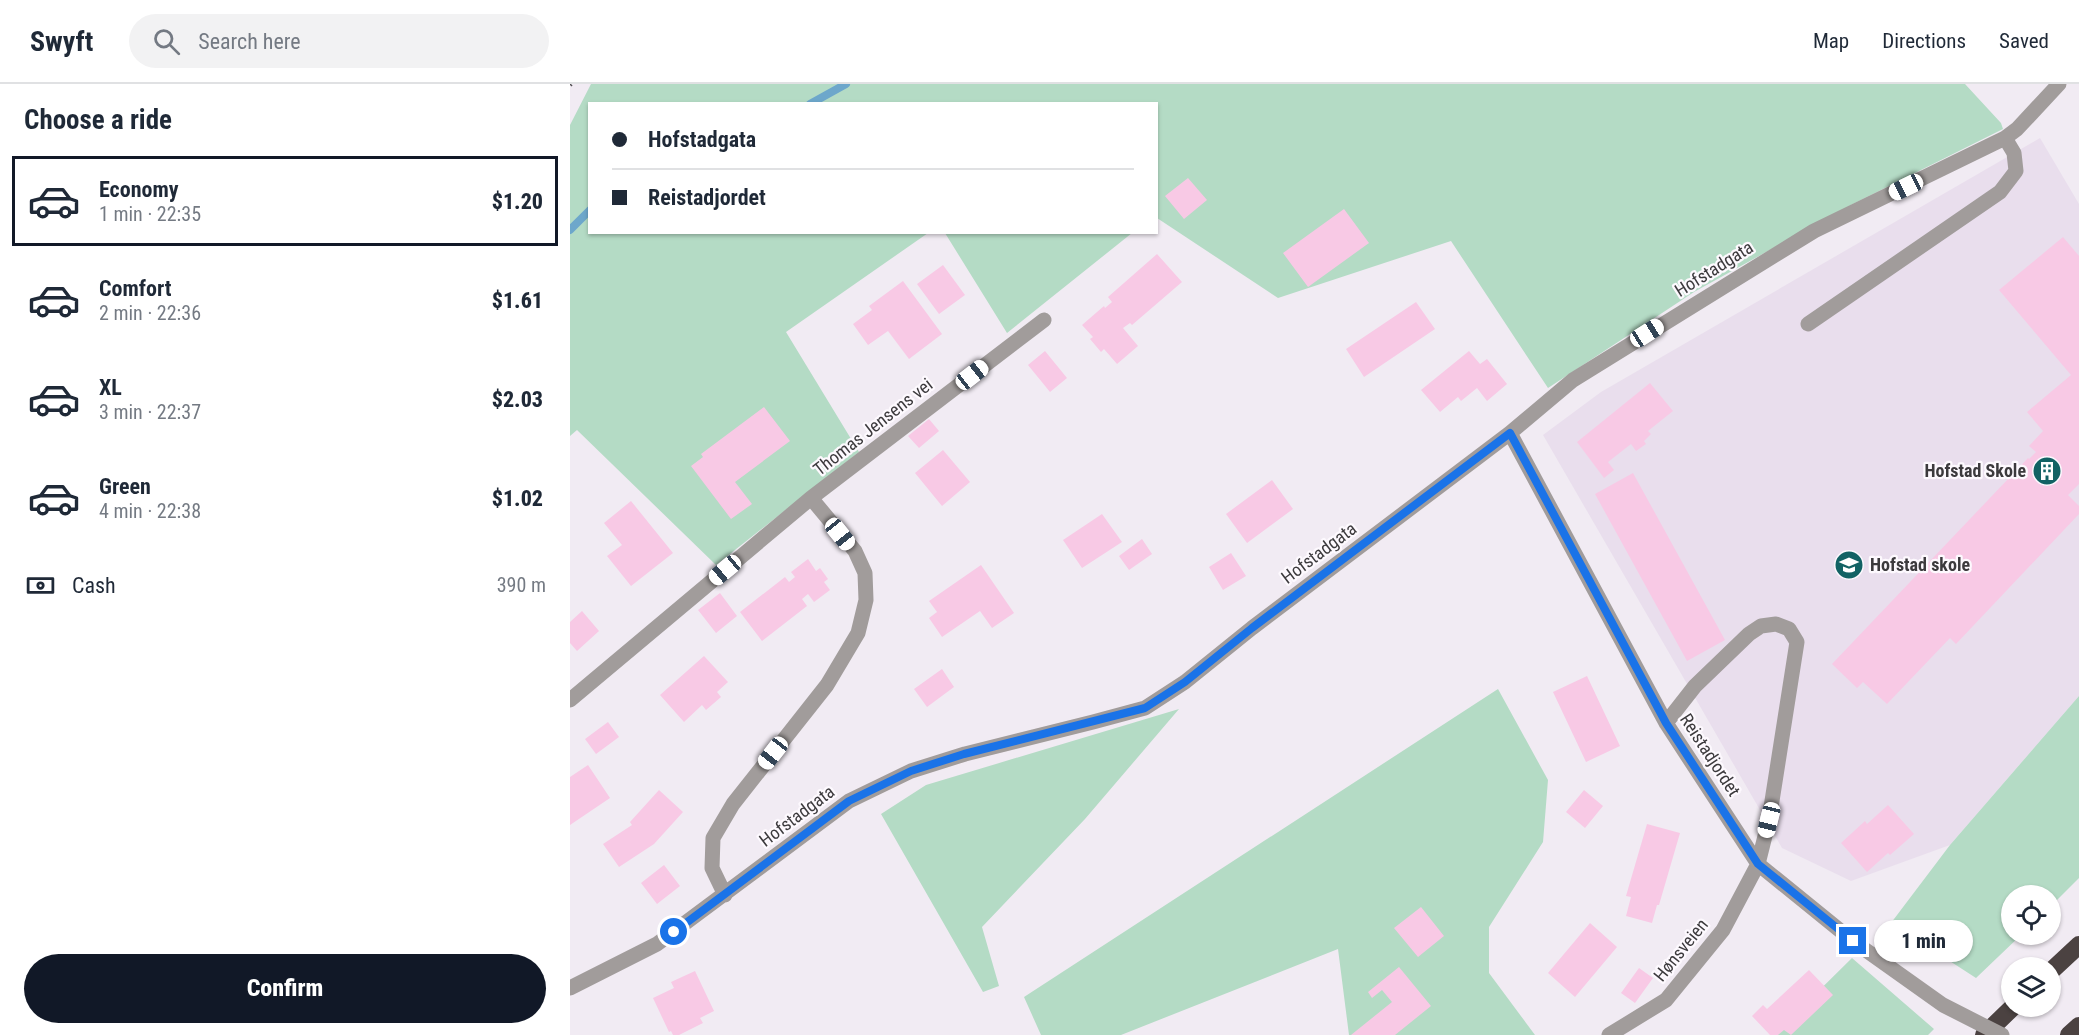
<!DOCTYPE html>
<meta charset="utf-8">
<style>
body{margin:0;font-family:"Roboto Condensed",sans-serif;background:#f2f2f3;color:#1f2937;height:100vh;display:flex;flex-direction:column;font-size:22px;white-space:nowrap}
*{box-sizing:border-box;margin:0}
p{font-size:20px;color:#747a83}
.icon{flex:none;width:33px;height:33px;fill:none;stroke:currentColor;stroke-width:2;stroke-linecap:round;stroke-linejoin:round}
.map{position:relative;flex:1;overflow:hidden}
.side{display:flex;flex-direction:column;background:#fff;width:570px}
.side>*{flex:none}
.top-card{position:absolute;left:18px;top:18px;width:570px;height:132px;border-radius:0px;box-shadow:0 2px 4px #0004;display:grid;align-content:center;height:132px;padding:0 24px;background:#fff}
.fabs{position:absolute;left:1431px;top:801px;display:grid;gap:12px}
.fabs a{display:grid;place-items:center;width:60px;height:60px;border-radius:50%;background:#fff;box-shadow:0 2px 4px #0004;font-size:30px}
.end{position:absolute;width:27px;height:27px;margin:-14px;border:8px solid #1a73e8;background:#fff;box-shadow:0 0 0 3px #fff}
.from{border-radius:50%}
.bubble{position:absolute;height:42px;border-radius:21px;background:#fff;box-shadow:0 2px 4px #0004;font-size:20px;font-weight:800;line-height:42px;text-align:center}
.car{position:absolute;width:18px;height:36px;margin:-18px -9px;border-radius:8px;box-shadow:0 0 4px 2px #0007;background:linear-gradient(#fff 24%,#345 0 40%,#fff 0 76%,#345 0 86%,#fff 0)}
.top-card b{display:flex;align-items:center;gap:21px;height:57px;font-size:22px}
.top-card b+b{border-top:2px solid #e0e1e3}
.top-card i{width:15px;height:15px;background:#1f2937}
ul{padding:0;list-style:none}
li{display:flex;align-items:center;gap:18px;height:90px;margin:0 12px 9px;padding:0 12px;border:3px solid transparent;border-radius:0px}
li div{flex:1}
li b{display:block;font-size:22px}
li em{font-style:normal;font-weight:800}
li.on{border-color:#111827}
li>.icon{width:54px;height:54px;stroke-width:1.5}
h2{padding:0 24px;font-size:27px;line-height:72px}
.pay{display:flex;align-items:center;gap:15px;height:66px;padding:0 24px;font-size:22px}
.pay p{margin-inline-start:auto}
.action{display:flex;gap:12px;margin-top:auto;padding:12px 24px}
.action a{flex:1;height:69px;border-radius:36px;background:#111827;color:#fff;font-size:24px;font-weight:800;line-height:69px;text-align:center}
header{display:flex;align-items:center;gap:36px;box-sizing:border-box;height:84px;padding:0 30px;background:#fff;border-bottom:2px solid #e0e1e3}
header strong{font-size:28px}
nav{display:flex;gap:33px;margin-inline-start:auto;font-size:21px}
.search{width:420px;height:54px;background:#f2f2f3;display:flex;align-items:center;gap:15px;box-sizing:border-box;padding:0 21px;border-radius:33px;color:#747a83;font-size:22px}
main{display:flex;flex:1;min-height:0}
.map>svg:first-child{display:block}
.built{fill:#e9deed}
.green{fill:#b4dbc5}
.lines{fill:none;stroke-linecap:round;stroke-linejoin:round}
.stream{stroke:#6da7cb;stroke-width:8}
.building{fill:#f8c9e5}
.minor{stroke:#a19c9b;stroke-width:15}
.highway{stroke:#4b4241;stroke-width:18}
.rail{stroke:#4f4d50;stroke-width:4.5;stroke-dasharray:3 6;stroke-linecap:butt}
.minor-bridge{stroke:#a19c9b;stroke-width:15}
.route{stroke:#1a73e8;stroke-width:8}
.labels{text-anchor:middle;stroke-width:4.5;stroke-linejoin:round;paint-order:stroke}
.street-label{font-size:18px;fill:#3c3a3d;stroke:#fdf9fe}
.poi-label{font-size:18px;font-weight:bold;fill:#3c3a3d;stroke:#fdf9fe;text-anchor:end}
</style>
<header>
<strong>Swyft</strong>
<div class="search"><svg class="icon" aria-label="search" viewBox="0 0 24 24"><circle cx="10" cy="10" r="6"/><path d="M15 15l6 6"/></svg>Search here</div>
<nav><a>Map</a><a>Directions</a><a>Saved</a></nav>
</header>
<main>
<section class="side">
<h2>Choose a ride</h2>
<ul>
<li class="on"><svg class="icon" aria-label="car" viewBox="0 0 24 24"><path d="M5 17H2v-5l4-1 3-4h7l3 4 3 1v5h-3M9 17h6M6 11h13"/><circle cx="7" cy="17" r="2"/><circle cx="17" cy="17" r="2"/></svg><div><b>Economy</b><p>1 min · 22:35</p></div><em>$1.20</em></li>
<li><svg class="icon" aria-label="car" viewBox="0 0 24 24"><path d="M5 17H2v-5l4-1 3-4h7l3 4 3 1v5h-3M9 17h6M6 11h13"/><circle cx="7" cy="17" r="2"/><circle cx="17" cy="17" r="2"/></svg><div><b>Comfort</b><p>2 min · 22:36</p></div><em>$1.61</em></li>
<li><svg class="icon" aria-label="car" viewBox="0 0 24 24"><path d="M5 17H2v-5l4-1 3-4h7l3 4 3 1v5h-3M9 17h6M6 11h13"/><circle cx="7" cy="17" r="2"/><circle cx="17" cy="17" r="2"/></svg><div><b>XL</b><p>3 min · 22:37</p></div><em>$2.03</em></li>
<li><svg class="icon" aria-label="car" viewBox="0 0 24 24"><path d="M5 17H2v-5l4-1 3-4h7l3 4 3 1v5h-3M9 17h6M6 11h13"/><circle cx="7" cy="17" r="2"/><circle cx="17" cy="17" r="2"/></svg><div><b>Green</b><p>4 min · 22:38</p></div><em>$1.02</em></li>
</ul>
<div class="pay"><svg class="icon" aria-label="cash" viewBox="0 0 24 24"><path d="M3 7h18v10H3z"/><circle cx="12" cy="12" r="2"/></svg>Cash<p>390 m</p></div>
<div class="action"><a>Confirm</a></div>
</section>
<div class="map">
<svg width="1509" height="951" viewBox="0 0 1509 951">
<rect width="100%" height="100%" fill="#f1ebf3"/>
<path class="built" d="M1470,54L1509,120V612L1380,761L1281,797L1212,764L973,351L1031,308Z"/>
<path class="green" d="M21,0H1395L1431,39L1433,45L1281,121L1124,208L978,304L881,157L708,214L587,134L586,20H20V148L358,149L216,248L289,368L146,481L7,346L0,352V41Z
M375,149H562L437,249Z
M928,605L978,696L973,758L919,843V889L965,951H779L768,865L551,951H471L454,913Z
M1509,612V794L1481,822L1480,812H1442V850L1451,851L1406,894L1321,839L1380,761Z
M609,625L515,735L412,843L429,902L413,908L311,730L356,701Z
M1282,874L1364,945L1358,951H1204Z"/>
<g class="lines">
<path class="stream" d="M240,20L276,0
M0,146L20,126"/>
</g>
<path class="building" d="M618,94L637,116L614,135L595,112Z
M774,125L799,159L738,203L713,169Z
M1493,153L1509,172V400L1498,411L1509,422V430L1386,560L1380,554L1317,620L1293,598L1287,604L1262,580L1458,374L1459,375L1466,368L1459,362L1473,347L1457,328L1501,291L1429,206Z
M587,170L612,198L562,241L560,239L553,244L568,262L547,280L534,265L531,268L520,255L523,253L512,241L534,222L535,224L542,218L538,213Z
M373,181L395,211L369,230L347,200Z
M333,197L372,250L339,275L318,247L298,261L283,240L302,226L299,222Z
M846,218L865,245L794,293L776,265Z
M475,267L497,294L480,308L458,281Z
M899,267L910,280L917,275L937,300L917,317L907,304L891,317L888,313L870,328L851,306Z
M1080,299L1103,327L1078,347L1081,350L1074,357L1076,360L1066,367L1061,360L1038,378L1044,386L1034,394L1007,358Z
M194,323L220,357L165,398L182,420L161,435L121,382L133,373L131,370Z
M359,335L369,347L349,364L338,352Z
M373,366L400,398L372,422L345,389Z
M1063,389L1155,556L1117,577L1025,410Z
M702,396L723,425L677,459L656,430Z
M61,417L103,469L61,502L37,472L52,461L34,439Z
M532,430L552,458L512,484L493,456Z
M572,455L582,470L559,486L549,472Z
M661,469L676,492L653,506L639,483Z
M238,475L246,487L250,484L258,495L254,498L260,506L244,518L238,510L232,515L237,522L192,557L170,528L215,493L219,498L225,493L221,488Z
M411,481L444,529L422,544L410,527L372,553L359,534L367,528L359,517Z
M150,509L167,532L146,549L128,526Z
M12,527L29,547L7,567L0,559V538Z
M134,572L158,598L147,608L151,613L136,626L132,621L114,638L90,611Z
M372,585L384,603L357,623L344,605Z
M1017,592L1050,662L1016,678L983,608Z
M38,638L49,653L26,670L15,655Z
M18,681L40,714L0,741V693Z
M89,706L113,728L84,760L49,783L33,760L62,741L60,738Z
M1014,706L1033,722L1015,744L996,728Z
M1318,721L1344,750L1320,771L1318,769L1297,788L1271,759L1295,737L1297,740Z
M1077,740L1110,749L1089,821H1087L1082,839L1056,832L1061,813L1056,812Z
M94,781L110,802L87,820L71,799Z
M851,823L874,852L848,873L824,844Z
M1020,839L1047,863L1005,913L978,889Z
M829,883L861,922L825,951H781L822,918L812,906L802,914L798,908Z
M1069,884L1083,894L1065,919L1051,909Z
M1239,886L1263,911L1221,951L1214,946L1208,951H1200L1182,932L1193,921L1197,925Z
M125,887L144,927L130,934L133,939L109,951H103L101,947L99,948L83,914L104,904L101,898Z"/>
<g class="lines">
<path class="minor" d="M1238,240L1430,108L1446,87L1444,69L1435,54
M940,349L1096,639L1188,780L1283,857
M0,616L241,414L474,236
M155,811L142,784L143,754L163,720L257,601L288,549L296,516L295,489L285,467L241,414
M0,904L87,860L279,717L341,687L395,670L523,638L575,624L615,598L682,544L940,349L1003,296L1244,147L1435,54L1447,45L1489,0
M1039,951L1096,916L1153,846L1188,780L1199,736L1227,558L1219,545L1206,540L1191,542L1179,550L1125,602L1096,639"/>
<path class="highway" d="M1480,888L1509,861
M1414,951L1444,922
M1499,951L1509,942"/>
<path class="rail" d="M0,1L1,0"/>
<path class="minor-bridge" d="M1283,857L1373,921L1432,951"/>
</g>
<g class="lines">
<path class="route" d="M104,848L279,717L341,687L394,670L575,624L615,598L682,544L940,349L1096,639L1188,780L1283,857"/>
</g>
<defs>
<g id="building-disc" transform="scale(1.5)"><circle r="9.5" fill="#126264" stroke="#fdf9fe"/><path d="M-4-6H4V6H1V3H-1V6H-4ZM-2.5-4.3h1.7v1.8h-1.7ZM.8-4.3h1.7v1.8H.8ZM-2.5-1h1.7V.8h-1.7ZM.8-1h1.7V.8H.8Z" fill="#fff"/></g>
<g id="school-disc" transform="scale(1.5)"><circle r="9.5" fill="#126264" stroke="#fdf9fe"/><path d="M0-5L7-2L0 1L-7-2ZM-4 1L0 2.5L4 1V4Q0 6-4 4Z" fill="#fff"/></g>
</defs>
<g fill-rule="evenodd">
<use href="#building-disc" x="1477" y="387"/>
<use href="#school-disc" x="1279" y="481"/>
</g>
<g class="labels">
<g class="street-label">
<text transform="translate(1144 185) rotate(-32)" y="6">Hofstadgata</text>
<text transform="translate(303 343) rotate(-38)" y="6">Thomas Jensens vei</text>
<text transform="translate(749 469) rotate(-37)" y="6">Hofstadgata</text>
<text transform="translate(1140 671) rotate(57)" y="6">Reistadjordet</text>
<text transform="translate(227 732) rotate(-37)" y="6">Hofstadgata</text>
<text transform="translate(1111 866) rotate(-51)" y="6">Hønsveien</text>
</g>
<g class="poi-label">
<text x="1456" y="393">Hofstad Skole</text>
<text x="1300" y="487" text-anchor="start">Hofstad skole</text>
</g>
</g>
</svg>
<div class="fabs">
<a><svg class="icon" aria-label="locate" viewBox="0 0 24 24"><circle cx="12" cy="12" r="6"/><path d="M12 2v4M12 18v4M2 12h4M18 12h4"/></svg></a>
<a><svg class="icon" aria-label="layers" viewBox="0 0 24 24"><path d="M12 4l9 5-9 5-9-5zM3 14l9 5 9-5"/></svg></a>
</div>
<i class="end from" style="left:104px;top:848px"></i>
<i class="end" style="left:1283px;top:857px"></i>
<div class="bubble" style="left:1304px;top:836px;width:99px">1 min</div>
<i class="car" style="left:1336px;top:103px;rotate:244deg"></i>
<i class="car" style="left:1077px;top:249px;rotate:58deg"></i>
<i class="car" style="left:402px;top:291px;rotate:52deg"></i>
<i class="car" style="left:270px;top:450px;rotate:141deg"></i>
<i class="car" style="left:155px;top:486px;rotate:230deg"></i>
<i class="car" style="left:203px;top:669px;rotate:218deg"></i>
<i class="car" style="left:1199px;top:736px;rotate:194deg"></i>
<div class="top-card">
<b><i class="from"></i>Hofstadgata</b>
<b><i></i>Reistadjordet</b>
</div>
</div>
</main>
